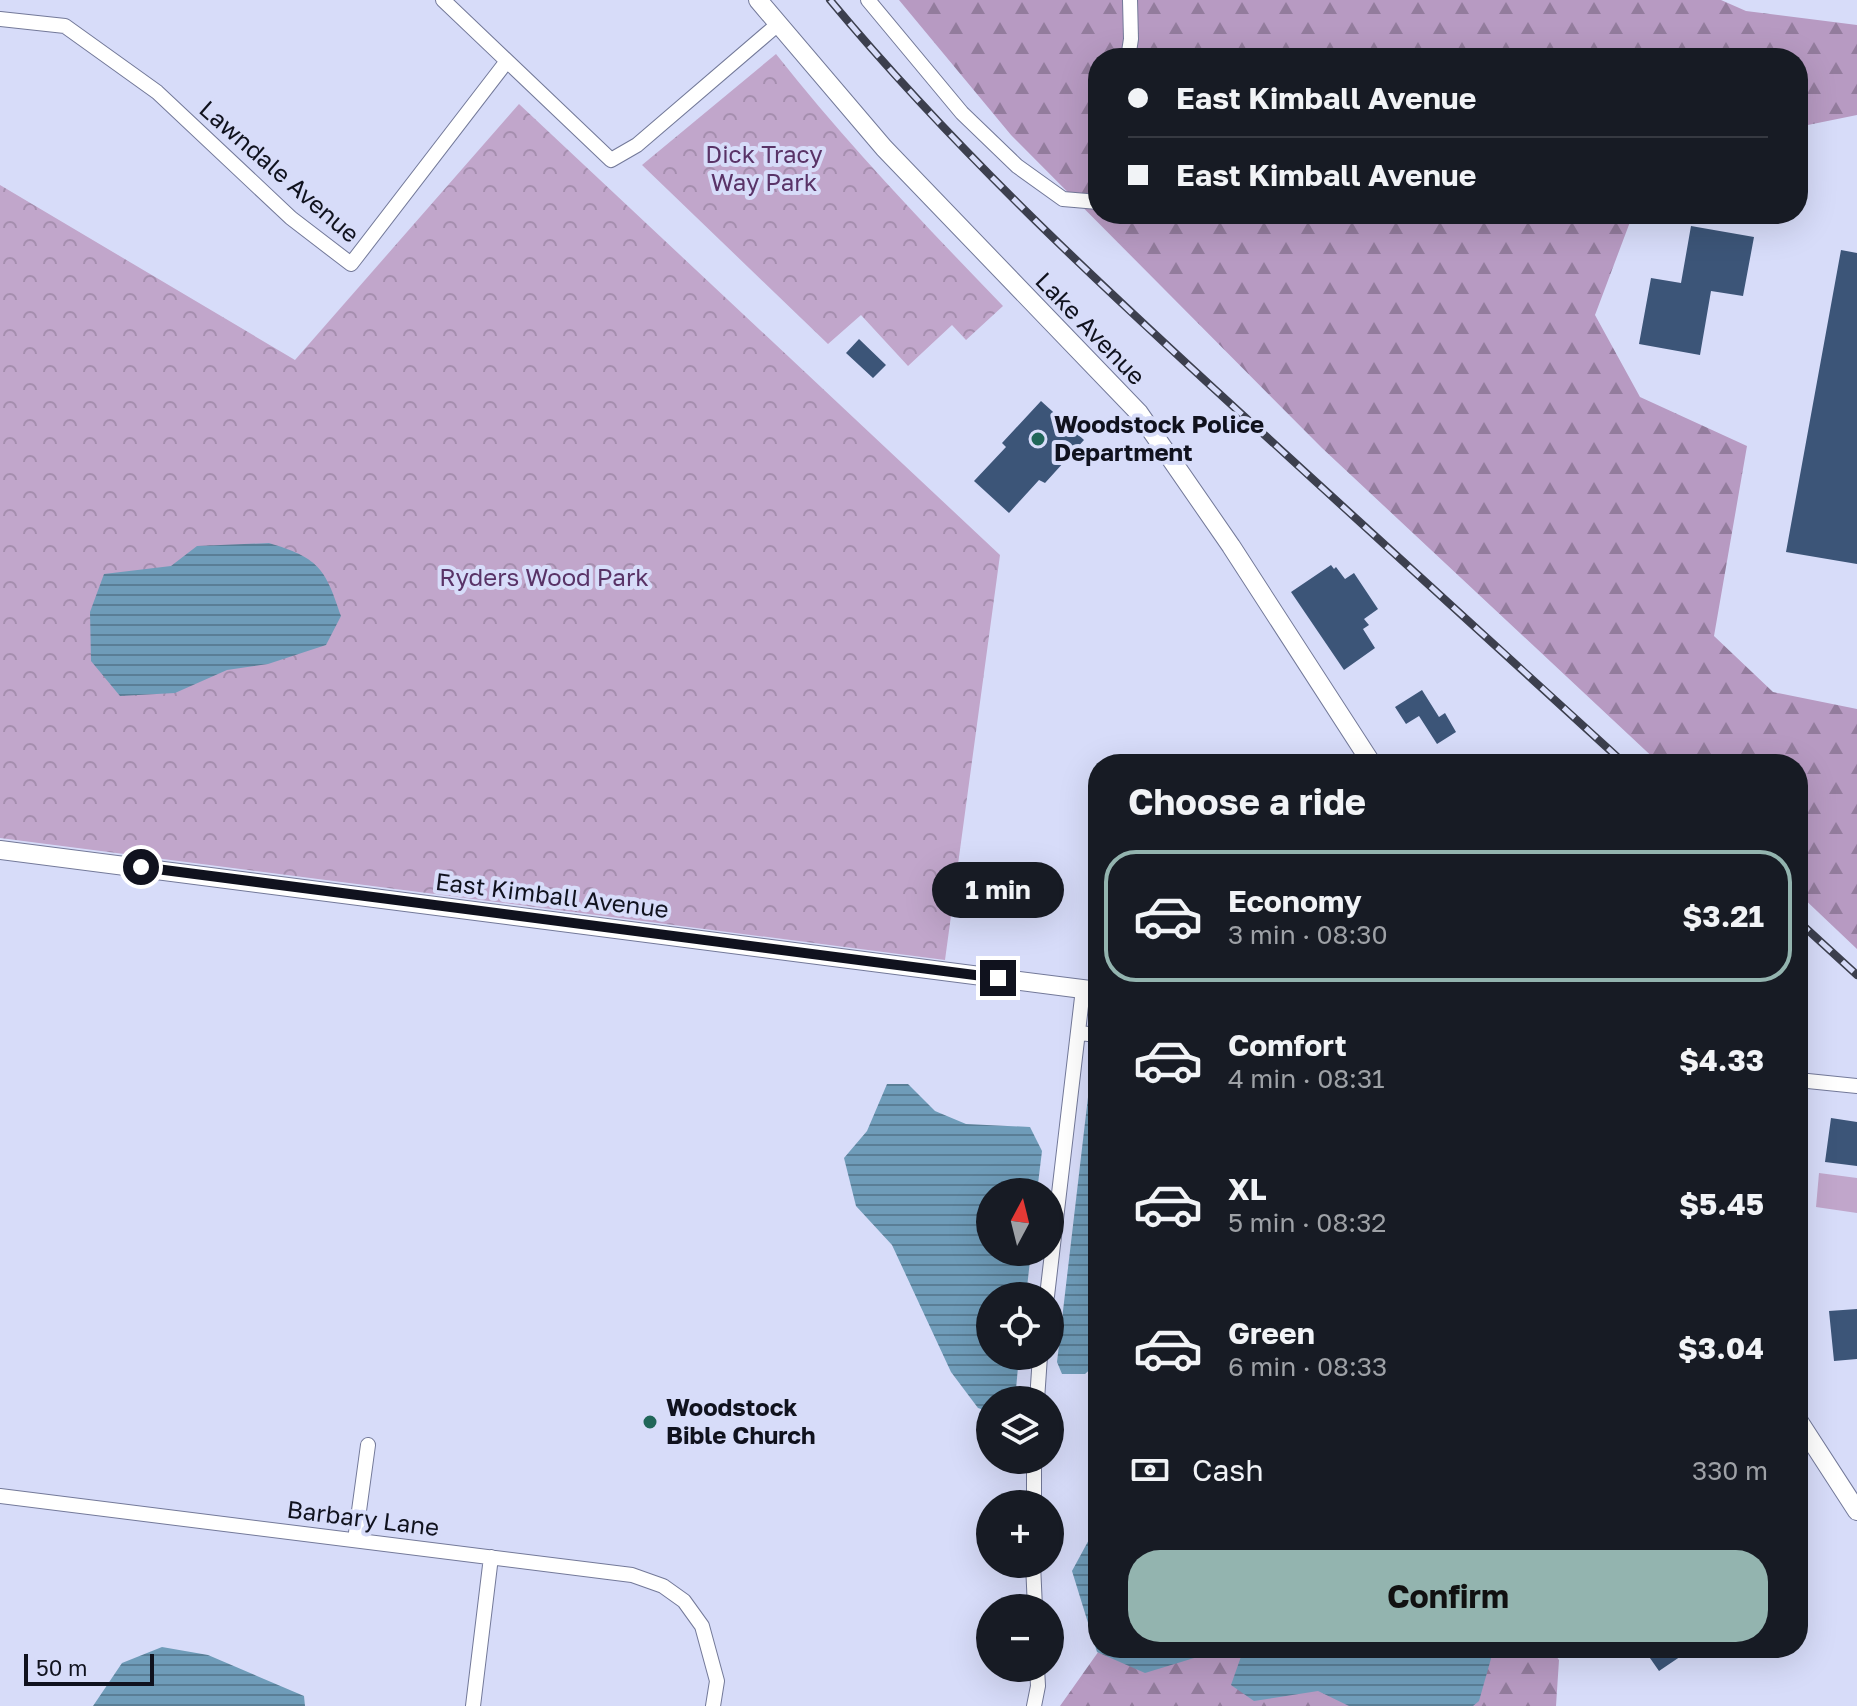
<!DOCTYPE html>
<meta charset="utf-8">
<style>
body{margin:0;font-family:"Golos Text",sans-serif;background:#242831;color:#f1f3f6;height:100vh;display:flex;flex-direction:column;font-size:30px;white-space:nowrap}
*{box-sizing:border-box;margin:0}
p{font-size:26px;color:#9ea1a6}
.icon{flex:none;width:44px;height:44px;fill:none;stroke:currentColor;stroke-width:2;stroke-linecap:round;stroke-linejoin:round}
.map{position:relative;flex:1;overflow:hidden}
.sheet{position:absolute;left:1088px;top:754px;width:720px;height:904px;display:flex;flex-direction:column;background:#171b24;border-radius:32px;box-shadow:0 8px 32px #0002}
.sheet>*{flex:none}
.hud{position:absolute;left:1088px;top:48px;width:720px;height:176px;border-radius:32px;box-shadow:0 8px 32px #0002;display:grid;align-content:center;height:176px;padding:0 40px;background:#171b24}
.needle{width:52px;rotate:7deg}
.tools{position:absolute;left:976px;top:1178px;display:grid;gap:16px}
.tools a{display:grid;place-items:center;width:88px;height:88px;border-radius:50%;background:#171b24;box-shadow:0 8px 32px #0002;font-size:40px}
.scale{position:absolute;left:24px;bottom:20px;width:130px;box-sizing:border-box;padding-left:8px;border:4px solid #10121e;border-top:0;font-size:22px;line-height:28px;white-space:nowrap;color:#10121e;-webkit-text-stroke:6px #d7dcf9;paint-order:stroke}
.end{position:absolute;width:36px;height:36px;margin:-18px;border:10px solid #10121e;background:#fff;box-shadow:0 0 0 4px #fff}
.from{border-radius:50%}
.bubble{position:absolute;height:56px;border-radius:28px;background:#171b24;box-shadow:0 8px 32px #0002;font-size:26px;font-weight:700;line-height:56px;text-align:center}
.hud b{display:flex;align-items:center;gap:28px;height:76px;font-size:30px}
.hud b+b{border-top:2px solid #363941}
.hud i{width:20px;height:20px;background:#f1f3f6}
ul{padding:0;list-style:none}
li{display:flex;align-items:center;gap:24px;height:132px;margin:0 16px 12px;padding:0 24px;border:4px solid transparent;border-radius:32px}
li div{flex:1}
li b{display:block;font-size:30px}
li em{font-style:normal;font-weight:700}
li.on{border-color:#93b4af}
li>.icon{width:72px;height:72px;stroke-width:1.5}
h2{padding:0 40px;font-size:36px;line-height:96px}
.pay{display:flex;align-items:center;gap:20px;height:88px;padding:0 40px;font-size:30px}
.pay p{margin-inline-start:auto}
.cta{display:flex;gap:16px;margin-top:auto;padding:16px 40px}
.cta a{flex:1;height:92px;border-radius:32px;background:#93b4af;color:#111;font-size:32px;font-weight:700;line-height:92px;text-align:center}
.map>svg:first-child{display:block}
.forest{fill:url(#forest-firs)}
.park{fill:url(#park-crowns)}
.pitch{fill:#c1a6cb}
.water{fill:url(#water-rules)}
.building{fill:#3c5578}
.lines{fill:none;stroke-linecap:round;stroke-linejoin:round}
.minor-casing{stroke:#737999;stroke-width:16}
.tertiary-casing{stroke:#737999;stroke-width:20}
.minor{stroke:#fff;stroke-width:14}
.tertiary{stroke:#fff;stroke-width:18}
.rail-casing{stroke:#3c3f4e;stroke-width:8}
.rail{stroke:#d7dcf9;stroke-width:5;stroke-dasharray:15;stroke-linecap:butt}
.route{stroke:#10121e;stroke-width:10}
.poi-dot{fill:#206659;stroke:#d7dcf9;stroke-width:3}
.labels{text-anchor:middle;stroke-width:8;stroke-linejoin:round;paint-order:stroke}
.park-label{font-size:24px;fill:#593367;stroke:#d7dcf9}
.street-label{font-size:24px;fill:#10121e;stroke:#d7dcf9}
.poi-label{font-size:24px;font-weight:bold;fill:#10121e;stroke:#d7dcf9;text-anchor:start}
</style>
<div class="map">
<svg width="1857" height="1706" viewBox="0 0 1857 1706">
<defs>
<pattern id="forest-firs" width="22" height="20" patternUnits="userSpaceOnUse" patternTransform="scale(2)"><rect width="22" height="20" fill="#b79ac2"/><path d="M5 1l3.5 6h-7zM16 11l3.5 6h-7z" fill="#937c9d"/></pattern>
<pattern id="park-crowns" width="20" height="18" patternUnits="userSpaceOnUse" patternTransform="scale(2)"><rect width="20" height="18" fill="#c1a6cb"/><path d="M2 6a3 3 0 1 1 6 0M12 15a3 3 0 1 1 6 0" fill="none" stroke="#a58eae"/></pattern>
<pattern id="water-rules" width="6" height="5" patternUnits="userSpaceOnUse" patternTransform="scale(2)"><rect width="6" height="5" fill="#6f9cb9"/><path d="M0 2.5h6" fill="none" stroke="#5a7e96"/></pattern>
</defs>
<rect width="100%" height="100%" fill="#d7dcf9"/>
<path class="forest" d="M899,0H1721L1746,11L1857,25V115L1798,127V58H1098V214H1633L1595,315L1640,397L1747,446L1714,636L1773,692L1857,709V949L1798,893V764H1660L1322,448L1011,135Z
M1101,1648H1550L1559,1660L1556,1706H1060Z"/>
<path class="park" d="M776,54C846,143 924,224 1003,306L966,340L952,325L908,366L861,315L828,344L642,165Z
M519,104L1000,555L945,960L0,838V185L295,360Z"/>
<path class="pitch" d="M1819,1173L1857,1178V1213L1816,1207Z"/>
<path class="water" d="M269,543C318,558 325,567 341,616L326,645L268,664L227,670L175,693L120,696L91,661L90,612L104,574L171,566L197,546Z
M1098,1065V1362L1085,1374H1062L1057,1362L1090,1080Z
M887,1084H908L935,1111L966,1124L1030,1127L1042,1151L1037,1192H990V1252H1031L1026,1296H990V1356H1019L1015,1400H990V1412L978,1408L951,1372L892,1245L856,1206L844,1158L867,1131Z
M1098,1523V1648H1214L1204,1655L1145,1673L1097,1652L1072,1571Z
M162,1647L208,1655L304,1696L305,1706H93L122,1663Z
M1244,1648H1351L1356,1652L1369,1648H1494L1479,1701L1473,1706H1349L1318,1691L1254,1701L1231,1685Z"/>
<path class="building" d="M1691,226L1754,237L1743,296L1711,291L1700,355L1639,344L1651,278L1681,283Z
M1841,250L1857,253V564L1786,552Z
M859,339L886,365L873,378L846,353Z
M1041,401L1084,440L1045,483L1039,480L1009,513L974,481L1006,447L1002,443Z
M1331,565L1334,569L1336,567L1345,579L1354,573L1378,609L1364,619L1369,625L1363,629L1375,648L1344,670L1291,592Z
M1422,690L1439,717L1445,713L1456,732L1437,744L1419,716L1406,724L1395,707Z
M983,869L1017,873L1014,902L980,898Z
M1831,1118L1857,1122V1166L1825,1162Z
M1857,1309V1359L1834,1361L1829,1311Z
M1643,1648H1693L1659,1671Z"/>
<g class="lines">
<g class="minor-casing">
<path id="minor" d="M443,0L611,160L637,145L777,25
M868,0L962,113L1017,166L1063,199L1098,202
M0,19L65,26L157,92L291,218L351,264L507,61
M1128,58L1131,39L1130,0
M1079,1033L1098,1035
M1798,1080L1857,1086
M1047,1296L1083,989
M1037,1400L1040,1356
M0,1496L632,1575L663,1586L684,1601L702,1626L717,1681L713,1706
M1034,1504V1460
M355,1540L368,1445
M1033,1564L1035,1608
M473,1706L491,1557
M1034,1706L1038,1686L1037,1668"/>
</g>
<g class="tertiary-casing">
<path id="tertiary" d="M758,0L884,148L1139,413L1231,546L1372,764
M0,850L1098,991
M1798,1420L1857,1511"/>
</g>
<use href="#minor" class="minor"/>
<use href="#tertiary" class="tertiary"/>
<g class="rail-casing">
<path id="rail" d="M830,0C960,156 1108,292 1258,429C1380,541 1503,652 1625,764
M1798,921L1857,975"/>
</g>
<use href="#rail" class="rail"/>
</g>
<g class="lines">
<path class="route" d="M141,867L998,978"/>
</g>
<g class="poi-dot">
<circle cx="1038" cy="439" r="8"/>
<circle cx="650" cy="1422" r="8"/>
</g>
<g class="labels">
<g class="park-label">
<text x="764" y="163">Dick Tracy<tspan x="764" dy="28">Way Park</tspan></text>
<text x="544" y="586">Ryders Wood Park</text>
</g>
<g class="street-label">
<text transform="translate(279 172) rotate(41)" y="8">Lawndale Avenue</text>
<text transform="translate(1090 329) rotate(46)" y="8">Lake Avenue</text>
<text transform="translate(552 896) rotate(7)" y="8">East Kimball Avenue</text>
<text transform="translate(363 1519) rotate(7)" y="8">Barbary Lane</text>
</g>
<g class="poi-label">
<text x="1054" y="433">Woodstock Police<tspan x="1054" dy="28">Department</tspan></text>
<text x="666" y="1416">Woodstock<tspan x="666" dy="28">Bible Church</tspan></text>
</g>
</g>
</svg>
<div class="tools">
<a><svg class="needle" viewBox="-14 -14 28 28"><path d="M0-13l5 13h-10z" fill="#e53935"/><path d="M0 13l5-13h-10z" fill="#9ea1a6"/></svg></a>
<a><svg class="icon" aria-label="locate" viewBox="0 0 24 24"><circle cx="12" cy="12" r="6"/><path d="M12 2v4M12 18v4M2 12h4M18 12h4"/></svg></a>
<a><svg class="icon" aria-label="layers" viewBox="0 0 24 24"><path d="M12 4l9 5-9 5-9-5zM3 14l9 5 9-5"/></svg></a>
<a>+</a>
<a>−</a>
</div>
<div class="scale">50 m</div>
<i class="end from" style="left:141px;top:867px"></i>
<i class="end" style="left:998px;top:978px"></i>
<div class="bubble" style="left:932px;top:862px;width:132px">1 min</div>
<div class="hud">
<b><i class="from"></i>East Kimball Avenue</b>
<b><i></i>East Kimball Avenue</b>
</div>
<section class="sheet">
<h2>Choose a ride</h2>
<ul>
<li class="on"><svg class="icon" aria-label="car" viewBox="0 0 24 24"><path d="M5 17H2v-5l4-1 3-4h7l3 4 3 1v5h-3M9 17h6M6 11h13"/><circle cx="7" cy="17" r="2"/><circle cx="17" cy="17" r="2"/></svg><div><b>Economy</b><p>3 min · 08:30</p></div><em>$3.21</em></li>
<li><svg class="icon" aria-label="car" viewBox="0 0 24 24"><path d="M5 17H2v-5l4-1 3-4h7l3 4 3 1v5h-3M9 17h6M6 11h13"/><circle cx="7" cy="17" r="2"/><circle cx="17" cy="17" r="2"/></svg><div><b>Comfort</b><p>4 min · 08:31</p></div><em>$4.33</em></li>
<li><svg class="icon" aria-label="car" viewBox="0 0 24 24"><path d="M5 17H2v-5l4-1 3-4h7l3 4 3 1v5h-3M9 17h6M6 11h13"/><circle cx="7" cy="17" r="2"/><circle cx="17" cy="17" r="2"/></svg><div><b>XL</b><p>5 min · 08:32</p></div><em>$5.45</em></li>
<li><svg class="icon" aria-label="car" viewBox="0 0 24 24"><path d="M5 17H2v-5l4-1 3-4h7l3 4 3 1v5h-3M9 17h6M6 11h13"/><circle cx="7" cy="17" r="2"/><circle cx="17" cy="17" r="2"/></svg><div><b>Green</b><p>6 min · 08:33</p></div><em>$3.04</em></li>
</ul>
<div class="pay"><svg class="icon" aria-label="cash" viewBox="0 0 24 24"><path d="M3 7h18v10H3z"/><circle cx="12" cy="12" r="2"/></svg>Cash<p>330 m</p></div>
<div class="cta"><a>Confirm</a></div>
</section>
</div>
